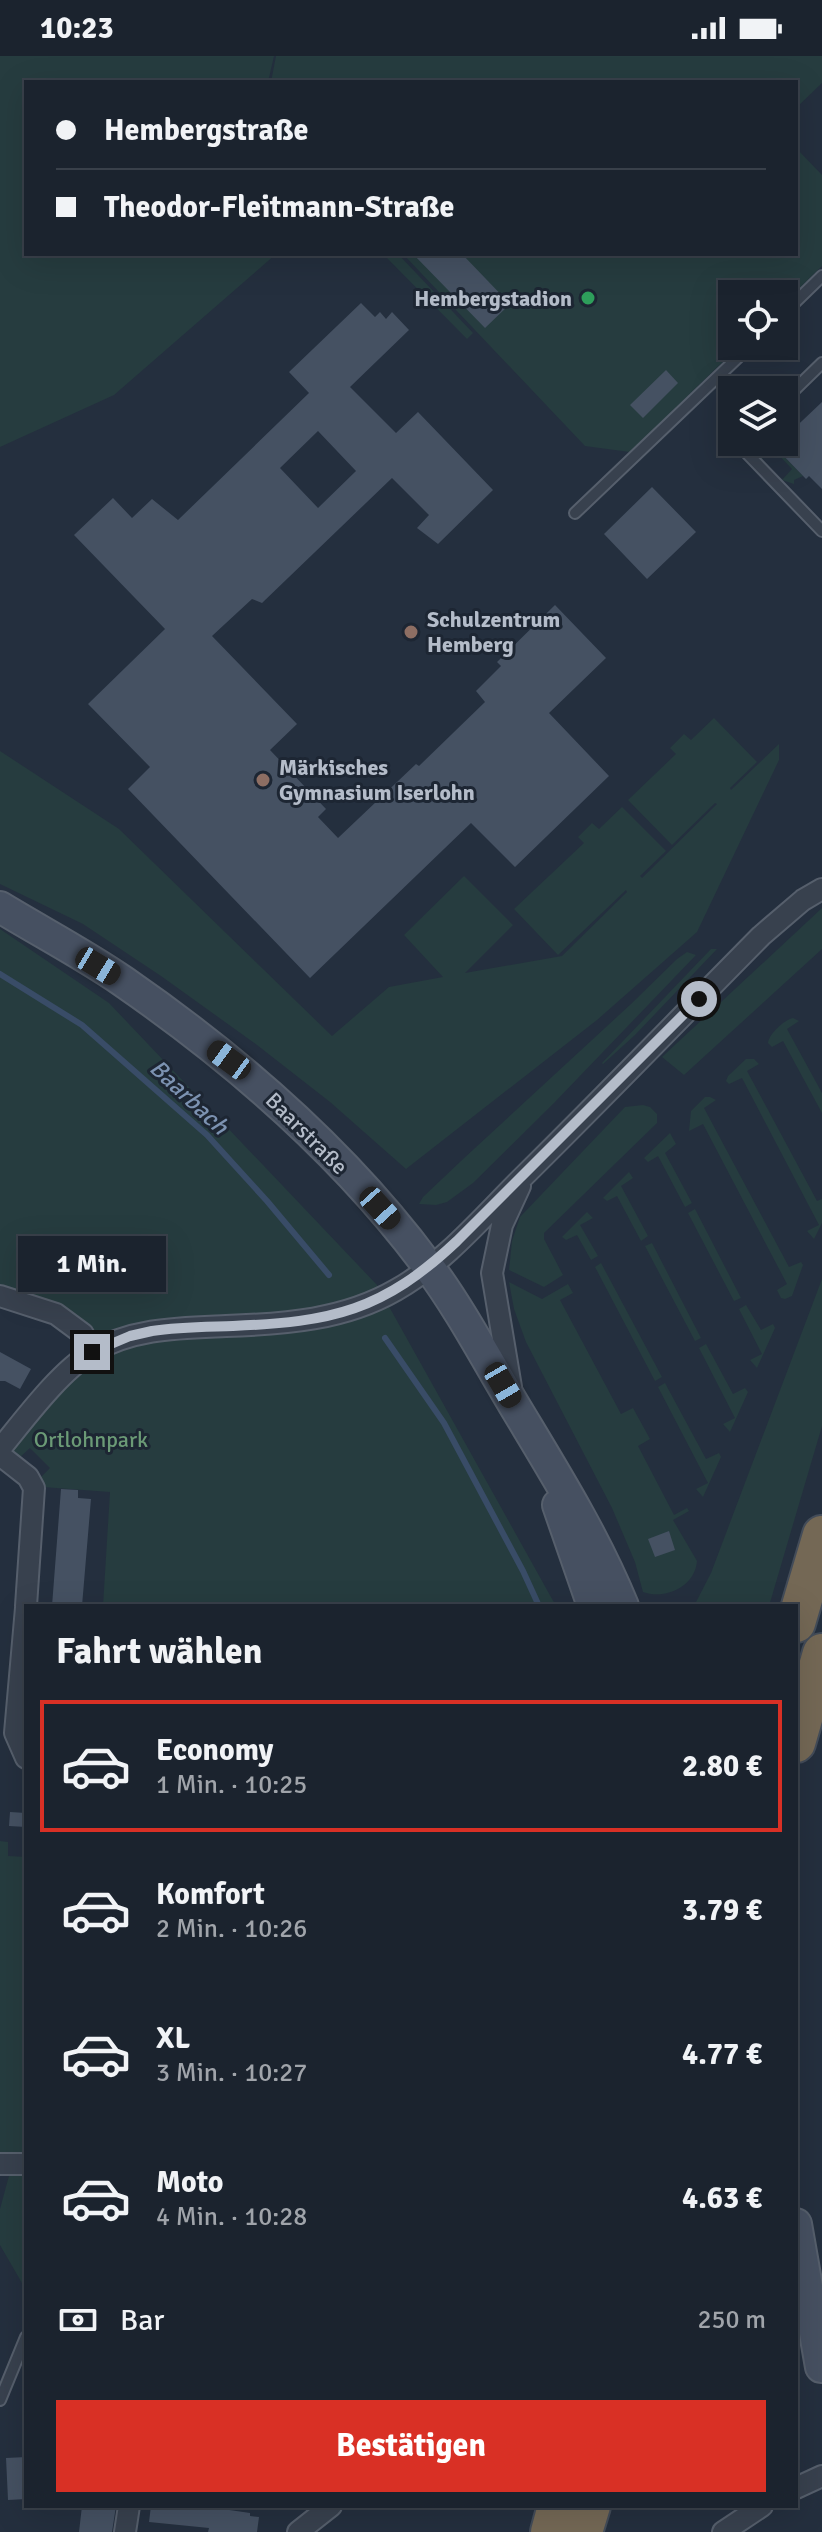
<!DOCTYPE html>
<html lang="de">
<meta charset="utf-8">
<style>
body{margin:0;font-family:Signika,sans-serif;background:#282f3a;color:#f1f3f6;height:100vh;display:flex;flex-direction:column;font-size:30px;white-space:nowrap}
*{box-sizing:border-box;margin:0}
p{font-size:26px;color:#a0a4aa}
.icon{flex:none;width:44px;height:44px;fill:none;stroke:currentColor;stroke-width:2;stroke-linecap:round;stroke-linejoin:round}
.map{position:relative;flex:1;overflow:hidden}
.details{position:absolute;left:24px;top:1548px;width:774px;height:904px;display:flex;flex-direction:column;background:#1b232e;border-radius:0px;box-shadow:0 8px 32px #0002,0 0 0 2px #39404a}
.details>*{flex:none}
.top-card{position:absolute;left:24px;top:24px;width:774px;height:176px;border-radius:0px;box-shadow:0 8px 32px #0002,0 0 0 2px #39404a;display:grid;align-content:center;height:176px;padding:0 32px;background:#1b232e}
.tools{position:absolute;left:718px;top:224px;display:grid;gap:16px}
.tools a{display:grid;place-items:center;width:80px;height:80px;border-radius:0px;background:#1b232e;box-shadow:0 8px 32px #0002,0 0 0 2px #39404a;font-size:40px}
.end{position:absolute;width:36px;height:36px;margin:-18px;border:10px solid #b4bcc9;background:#111;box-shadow:0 0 0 4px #111}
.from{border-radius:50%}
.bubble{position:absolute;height:56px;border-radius:0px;background:#1b232e;box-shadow:0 8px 32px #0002,0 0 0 2px #39404a;font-size:26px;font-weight:800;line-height:56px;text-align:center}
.car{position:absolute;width:24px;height:48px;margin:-24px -12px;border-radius:10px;box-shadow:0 0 6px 2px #0007;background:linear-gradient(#222 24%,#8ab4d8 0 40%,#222 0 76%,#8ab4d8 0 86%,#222 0)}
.top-card b{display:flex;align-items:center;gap:28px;height:76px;font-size:30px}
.top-card b+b{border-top:2px solid #39404a}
.top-card i{width:20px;height:20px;background:#f1f3f6}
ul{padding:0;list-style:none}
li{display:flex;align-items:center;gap:24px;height:132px;margin:0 16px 12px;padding:0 16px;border:4px solid transparent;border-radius:0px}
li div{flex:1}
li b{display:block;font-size:30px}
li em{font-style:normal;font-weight:800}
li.on{border-color:#d93025}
li>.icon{width:72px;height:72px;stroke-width:1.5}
h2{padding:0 32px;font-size:36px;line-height:96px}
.pay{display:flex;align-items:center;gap:20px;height:88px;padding:0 32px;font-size:30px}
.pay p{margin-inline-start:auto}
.primary-button{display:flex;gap:16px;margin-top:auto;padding:16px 32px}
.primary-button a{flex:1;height:92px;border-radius:0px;background:#d93025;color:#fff;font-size:32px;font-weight:800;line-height:92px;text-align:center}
.status{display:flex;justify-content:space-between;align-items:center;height:56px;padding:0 40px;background:#1b232e;direction:ltr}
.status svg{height:22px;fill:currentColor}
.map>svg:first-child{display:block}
.green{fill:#263c3f}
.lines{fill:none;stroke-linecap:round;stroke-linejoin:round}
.stream{stroke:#394c67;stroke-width:6}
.building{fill:#455162;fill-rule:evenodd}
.lane-casing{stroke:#565f6c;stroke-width:14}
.street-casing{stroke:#565f6c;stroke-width:24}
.secondary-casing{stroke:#565f6c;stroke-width:34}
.highway-casing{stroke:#434c59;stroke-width:42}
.lane{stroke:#38414e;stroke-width:10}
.street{stroke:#38414e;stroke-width:20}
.secondary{stroke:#465061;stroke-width:30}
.highway{stroke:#746855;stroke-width:38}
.route{stroke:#b4bcc9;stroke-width:10}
.leisure-dot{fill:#2e9e5b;stroke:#1d2633;stroke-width:3}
.education-dot{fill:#8d6e63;stroke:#1d2633;stroke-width:3}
.labels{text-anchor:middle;stroke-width:6;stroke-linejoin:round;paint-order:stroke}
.poi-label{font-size:22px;font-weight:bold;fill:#b4bcc9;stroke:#1d2633;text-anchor:start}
.street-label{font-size:22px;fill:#b4bcc9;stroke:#1d2633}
.park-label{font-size:22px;fill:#6b9a76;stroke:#1d2633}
.water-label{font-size:24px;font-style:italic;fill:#7c92b1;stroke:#1d2633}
</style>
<div class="status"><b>10:23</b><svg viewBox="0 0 49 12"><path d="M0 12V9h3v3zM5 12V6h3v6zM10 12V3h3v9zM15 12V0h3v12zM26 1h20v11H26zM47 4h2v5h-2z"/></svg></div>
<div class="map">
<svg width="822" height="2476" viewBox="0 0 822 2476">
<rect width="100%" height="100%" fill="#242f3e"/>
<path class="green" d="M0,0H274L268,26H26V198H276L114,339L0,391Z
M276,0H822V27L796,52V26H271Z
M796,92L822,119V210L784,247V238H732V290H739L630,396L585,390L403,198H796Z
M383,198H398L473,277L467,283Z
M758,386H780L775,391L803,420L794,424V428L782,424L792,413L773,393L762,403L759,399Z
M714,662L757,706L730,732L731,734L779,688V704L697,876L597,964L406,1113L330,1046L257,989L161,920L83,868L0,828V695L119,773L332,980L389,931L443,921L404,879L464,820L513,869L465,917L562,900L627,836L626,834L558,899L514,853L584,787L578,781L592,767L599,773L622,751L666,795L640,820L642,822L717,748L715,747L672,789L628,744L676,698L670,692L684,678L691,684Z
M822,852V893L684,1019L662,1001Z
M0,873L109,947L377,1229L556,1550H103L110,1436L43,1431L41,1421L50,1412L30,1392L19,1402L10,1390L90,1299L54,1262L0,1238Z
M711,893H717L635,979L603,1008L602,1007Z
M687,896L696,899L554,1047L473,1127L447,1146L436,1149L419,1148L423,1141L461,1105L631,948L677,903Z
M793,962L799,965L787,973L822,1037V1057L783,985L772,991L768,987C769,978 784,964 793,962Z
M746,1003H754L759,1008L747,1015L817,1145L822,1143V1167L814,1183L807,1175L819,1169L742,1022L729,1028L726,1025L728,1020Z
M705,1041H710L716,1044L704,1052L789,1211L801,1206L803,1209L792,1240L785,1243L781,1242L777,1234L787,1228L703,1068L689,1075L691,1055Z
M643,1049L650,1051L657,1058V1067L544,1177V1183L563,1219L544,1231L509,1214L512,1185L520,1161L625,1051Z
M670,1077L676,1088L665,1097L692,1147L685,1151L658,1100L648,1106L644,1102Z
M629,1116L633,1122L621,1130L648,1180L641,1185L617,1140L607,1145L603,1142Z
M695,1153L741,1242L734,1245L688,1157Z
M587,1156L593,1162L580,1169L598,1200L591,1204L577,1179L566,1184L562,1181Z
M652,1187L701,1282L695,1285L645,1190Z
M601,1207L662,1321L655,1325L595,1211Z
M822,1223V1370L769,1550H694L711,1517Z
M509,1226L542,1243L568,1228L573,1237L560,1244L621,1358L633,1352L650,1383L638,1390L674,1459L687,1452L689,1455L673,1464L697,1505C695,1531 665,1544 643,1536L635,1506L612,1452L526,1286L514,1253Z
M746,1249L761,1274L773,1268L775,1272L757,1312L750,1304L762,1298L739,1253Z
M706,1288L733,1338L745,1332L748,1336L730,1376L723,1368L735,1362L699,1292Z
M665,1327L706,1403L719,1397L721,1401L703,1441L696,1433L708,1427L658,1331Z
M0,1785L8,1786V1800L26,1801V2234L0,2189V2153L10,2116L0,2108Z"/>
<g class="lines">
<path class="stream" d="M0,918L82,969L207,1079L267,1145L329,1219
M385,1282L444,1367L523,1515L539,1550"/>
</g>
<path class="building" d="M413,198H462L510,248L485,272Z
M361,247L375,261L380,256L386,263L392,256L409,274L350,331L396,377L418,356L493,434L438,488L417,472L429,459L392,422L262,547L252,543L212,580L297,668L270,694L326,753L318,761L338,782L416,708L419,710L485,646L476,635L501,610L497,606L555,549L606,602L549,657L609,720L515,811L471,767L310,922L128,733L150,711L88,648L165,573L74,479L113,442L132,462L152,443L178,464L309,337L289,316ZM318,375L356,415L318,452L280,412Z
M666,314L678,327L643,362L630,349Z
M822,346V433L809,420L806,423L775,391L780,386H784V382Z
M652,431L696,476L647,523L604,478Z
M0,1296L31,1313L20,1333L5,1325H0Z
M61,1433L78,1434V1442L91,1443L82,1550H52Z
M669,1475L675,1494L655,1501L648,1483Z
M10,1756L26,1757V1771L9,1770Z
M26,2401V2443L8,2444L6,2402Z
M82,2450H116L112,2476H79Z
M151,2450H202L250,2457V2460L259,2461L257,2476H208L209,2472L149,2466Z"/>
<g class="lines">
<g class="lane-casing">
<path id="lane" d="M784,257L822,220
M784,344L822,307
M742,386L739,389L822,475
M575,457L750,290
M0,2344L26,2281"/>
</g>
<g class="street-casing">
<path id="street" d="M0,1240L56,1258L83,1278L92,1296
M511,1331L492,1217L502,1169L520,1130
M0,1393C24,1364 59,1316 91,1297C132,1272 180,1272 226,1270C285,1268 344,1264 396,1234C446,1206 486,1157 527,1117C606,1039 683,959 761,880L803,844L822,833
M0,1399L28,1421L34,1432L26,1550
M26,1552L15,1677L26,1702
M0,2108H26
M796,2432L822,2420
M125,2476L129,2450
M298,2476L331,2450
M723,2476L762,2450"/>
</g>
<g class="secondary-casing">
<path id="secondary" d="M0,851C41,876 85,899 124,926C238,1005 345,1098 428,1210C459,1251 487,1304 514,1349C553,1414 594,1479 623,1550
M558,1449L593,1550
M796,2168L821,2311"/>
</g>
<g class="highway-casing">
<path id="highway" d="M796,1567L822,1479
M796,1687L822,1597
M550,2476L557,2450
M583,2476L591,2450"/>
</g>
<use href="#lane" class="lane"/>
<use href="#street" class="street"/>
<use href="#secondary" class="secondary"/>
<use href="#highway" class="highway"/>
</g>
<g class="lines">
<path class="route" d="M92,1296L130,1280L152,1275C179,1271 206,1271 233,1270C332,1266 383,1255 457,1185L699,943"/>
</g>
<circle class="leisure-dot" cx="588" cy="242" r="8"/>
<g class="education-dot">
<circle cx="411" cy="576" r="8"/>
<circle cx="263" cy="724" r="8"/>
</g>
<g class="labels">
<g class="poi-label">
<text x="572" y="250" text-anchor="end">Hembergstadion</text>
<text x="427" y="571">Schulzentrum<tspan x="427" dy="25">Hemberg</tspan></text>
<text x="279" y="719">Märkisches<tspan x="279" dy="25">Gymnasium Iserlohn</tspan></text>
</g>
<g class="street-label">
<text transform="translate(307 1077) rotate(45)" y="8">Baarstraße</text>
</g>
<g class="park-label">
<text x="91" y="1391">Ortlohnpark</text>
</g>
<g class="water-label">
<text transform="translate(189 1041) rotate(43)" y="8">Baarbach</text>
</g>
</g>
</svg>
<div class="tools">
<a><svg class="icon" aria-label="locate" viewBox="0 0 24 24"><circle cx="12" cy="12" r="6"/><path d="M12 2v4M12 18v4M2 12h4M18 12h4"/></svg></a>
<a><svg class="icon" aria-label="layers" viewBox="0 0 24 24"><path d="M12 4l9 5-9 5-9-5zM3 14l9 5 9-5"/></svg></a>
</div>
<i class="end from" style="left:699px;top:943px"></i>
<i class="end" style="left:92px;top:1296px"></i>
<div class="bubble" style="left:18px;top:1180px;width:148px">1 Min.</div>
<i class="car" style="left:98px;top:910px;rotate:121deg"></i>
<i class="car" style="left:229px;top:1004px;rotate:306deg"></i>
<i class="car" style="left:380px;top:1152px;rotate:138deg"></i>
<i class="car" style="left:503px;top:1329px;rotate:150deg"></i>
<div class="top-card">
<b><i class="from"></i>Hembergstraße</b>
<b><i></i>Theodor-Fleitmann-Straße</b>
</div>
<section class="details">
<h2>Fahrt wählen</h2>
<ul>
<li class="on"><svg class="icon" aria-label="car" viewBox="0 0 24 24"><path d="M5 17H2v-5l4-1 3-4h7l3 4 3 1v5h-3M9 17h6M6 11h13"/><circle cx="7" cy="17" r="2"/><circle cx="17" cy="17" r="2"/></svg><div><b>Economy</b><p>1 Min. · 10:25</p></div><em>2.80 €</em></li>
<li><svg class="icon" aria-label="car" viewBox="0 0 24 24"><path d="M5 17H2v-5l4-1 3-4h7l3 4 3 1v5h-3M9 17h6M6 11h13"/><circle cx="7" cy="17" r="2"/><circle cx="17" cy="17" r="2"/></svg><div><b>Komfort</b><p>2 Min. · 10:26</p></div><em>3.79 €</em></li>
<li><svg class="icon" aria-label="car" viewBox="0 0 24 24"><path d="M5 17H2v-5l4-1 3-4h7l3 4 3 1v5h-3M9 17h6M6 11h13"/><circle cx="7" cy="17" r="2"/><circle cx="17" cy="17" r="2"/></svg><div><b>XL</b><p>3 Min. · 10:27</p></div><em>4.77 €</em></li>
<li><svg class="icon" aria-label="car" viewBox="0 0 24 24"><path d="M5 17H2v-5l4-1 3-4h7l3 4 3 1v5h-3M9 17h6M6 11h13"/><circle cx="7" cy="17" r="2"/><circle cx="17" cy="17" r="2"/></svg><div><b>Moto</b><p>4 Min. · 10:28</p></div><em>4.63 €</em></li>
</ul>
<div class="pay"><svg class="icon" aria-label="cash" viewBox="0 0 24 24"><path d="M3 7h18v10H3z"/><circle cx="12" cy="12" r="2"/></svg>Bar<p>250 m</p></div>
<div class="primary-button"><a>Bestätigen</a></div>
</section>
</div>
